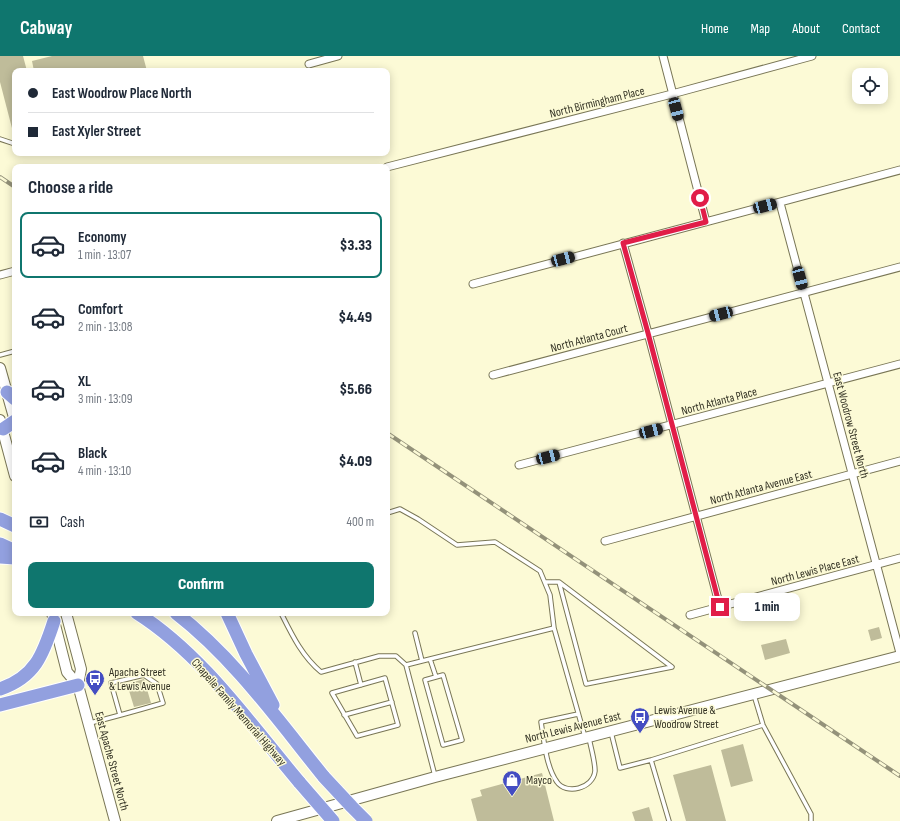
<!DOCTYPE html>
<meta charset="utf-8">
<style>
body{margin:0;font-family:"Sofia Sans Condensed",sans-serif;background:#f2f2f3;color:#1f2937;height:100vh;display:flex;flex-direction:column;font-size:15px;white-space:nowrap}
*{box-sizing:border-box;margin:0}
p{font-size:13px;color:#747a83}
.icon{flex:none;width:22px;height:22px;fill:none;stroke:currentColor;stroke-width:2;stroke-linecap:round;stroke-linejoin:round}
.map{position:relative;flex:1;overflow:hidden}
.details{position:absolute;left:12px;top:108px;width:378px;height:452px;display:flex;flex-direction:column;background:#fff;border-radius:8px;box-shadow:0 2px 10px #0003}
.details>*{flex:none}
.hud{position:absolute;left:12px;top:12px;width:378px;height:88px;border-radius:8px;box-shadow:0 2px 10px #0003;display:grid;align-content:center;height:88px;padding:0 16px;background:#fff}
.buttons{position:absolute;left:852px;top:12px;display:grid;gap:8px}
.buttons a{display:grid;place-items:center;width:36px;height:36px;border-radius:8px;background:#fff;box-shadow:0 2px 10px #0003;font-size:20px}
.end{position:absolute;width:18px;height:18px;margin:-9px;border:5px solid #e11d48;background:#fff;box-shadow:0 0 0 2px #fff}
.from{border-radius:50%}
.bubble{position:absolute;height:28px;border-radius:8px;background:#fff;box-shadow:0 2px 10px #0003;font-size:13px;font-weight:800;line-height:28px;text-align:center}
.car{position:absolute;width:12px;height:24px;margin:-12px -6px;border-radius:5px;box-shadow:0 0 3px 1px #0007;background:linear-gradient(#222 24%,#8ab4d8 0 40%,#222 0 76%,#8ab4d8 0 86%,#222 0)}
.hud b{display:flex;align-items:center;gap:14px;height:38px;font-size:15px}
.hud b+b{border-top:1px solid #e0e1e3}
.hud i{width:10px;height:10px;background:#1f2937}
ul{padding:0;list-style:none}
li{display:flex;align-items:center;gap:12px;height:66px;margin:0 8px 6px;padding:0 8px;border:2px solid transparent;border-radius:8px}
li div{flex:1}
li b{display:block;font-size:15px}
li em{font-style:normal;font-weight:800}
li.selected{border-color:#0f766e}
li>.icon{width:36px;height:36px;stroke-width:1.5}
h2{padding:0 16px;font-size:18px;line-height:48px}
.pay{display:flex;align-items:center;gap:10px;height:44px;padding:0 16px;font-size:15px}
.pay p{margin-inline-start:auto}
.cta{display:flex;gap:8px;margin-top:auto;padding:8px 16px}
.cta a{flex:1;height:46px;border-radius:8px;background:#0f766e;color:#fff;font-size:16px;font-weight:800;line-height:46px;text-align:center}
header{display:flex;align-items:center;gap:24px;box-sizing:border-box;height:56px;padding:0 20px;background:#0f766e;color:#fff}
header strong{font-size:19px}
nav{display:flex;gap:22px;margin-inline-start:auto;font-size:14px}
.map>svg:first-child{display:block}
.building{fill:#bfbc9a}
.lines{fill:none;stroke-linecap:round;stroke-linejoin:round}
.lane-casing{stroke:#797656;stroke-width:5.5}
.street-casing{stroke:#797656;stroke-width:9}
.secondary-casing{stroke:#797656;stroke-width:12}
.highway-casing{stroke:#fff;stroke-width:15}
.lane{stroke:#fff;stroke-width:3.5}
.street{stroke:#fff;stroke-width:7}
.secondary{stroke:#fff;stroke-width:10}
.highway{stroke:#92a0df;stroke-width:13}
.rail-casing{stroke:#94927a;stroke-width:4}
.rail{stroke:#fcfad6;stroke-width:2.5;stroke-dasharray:8;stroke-linecap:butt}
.highway-bridge-casing{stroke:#fff;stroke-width:15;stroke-linecap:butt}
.highway-bridge{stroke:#92a0df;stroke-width:13}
.route{stroke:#e11d48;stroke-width:5}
.labels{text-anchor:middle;stroke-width:3;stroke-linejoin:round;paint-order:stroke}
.street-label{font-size:12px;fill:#333224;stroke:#fcfad6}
.poi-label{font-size:12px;fill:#333224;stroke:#fcfad6;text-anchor:start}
</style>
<header>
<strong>Cabway</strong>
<nav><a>Home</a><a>Map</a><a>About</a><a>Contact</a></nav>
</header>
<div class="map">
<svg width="900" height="765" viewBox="0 0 900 765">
<rect width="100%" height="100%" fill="#fcfad6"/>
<path class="building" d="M0,0H23L27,15H15V76H13L0,26Z
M52,0H143L147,15H34L32,5Z
M879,571L882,582L871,585L868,574Z
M786,583L790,597L765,604L761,589Z
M144,623L151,647L134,651L127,628Z
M743,688L753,725L731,731L721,694Z
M711,709L726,765H686L673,719Z
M542,717L554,765H477L471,743L482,740L480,734Z
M649,751L653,765H635L632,756Z"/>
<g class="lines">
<g class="lane-casing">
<path id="lane" d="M0,83L15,88
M0,299L15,295
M387,457L400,453L418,463L457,489L495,486L540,515L550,539L554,572L585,681
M545,526H559L672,611L586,628L559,526
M281,557C292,579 302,600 321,616L379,600H396L406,609L435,720
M415,577L422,605
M430,603L436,621
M355,606L361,629
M406,609L554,572
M443,619L462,684L443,689L425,624Z
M385,622L398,669L357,680L332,637Z
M754,639L763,669L811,758V765
M578,658L541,666C544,684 546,711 557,726C566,739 593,733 595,715C595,705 591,692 589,682
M344,659L392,646
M90,667C114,661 139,654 163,647L157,628L144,619L111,627L120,659
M611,676L620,712L651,704L763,669
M651,704L669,765"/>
</g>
<g class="street-casing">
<path id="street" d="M663,0L706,166
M309,8L338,0
M387,111L672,38L812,0
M780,147L900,597
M623,187L648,277L720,551
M0,219L15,215
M473,228L900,114
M493,319L900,211
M519,409L900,308
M605,485L900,405
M690,559L900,502"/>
</g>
<g class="secondary-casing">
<path id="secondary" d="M0,312L15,365
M0,364L15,420
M52,557L67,616L78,629
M66,557L81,613L78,629L115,765
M277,765L435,721L900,600"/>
</g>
<g class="highway-casing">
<path id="highway" d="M7,336L15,343
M3,373L15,365
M0,463L15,470
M0,488L15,495
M0,501L15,502
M137,557C203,599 250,668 300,727
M176,557C234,602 278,664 324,721
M227,557L246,598L273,649
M0,633C35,621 43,599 54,565
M0,649L78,629"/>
</g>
<use href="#lane" class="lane"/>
<use href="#street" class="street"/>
<use href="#secondary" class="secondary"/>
<use href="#highway" class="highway"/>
<g class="rail-casing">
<path id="rail" d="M0,121L15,131
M387,377L900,720"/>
</g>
<use href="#rail" class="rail"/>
<g class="highway-bridge-casing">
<path id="highway-bridge" d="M324,721L352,751L366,765
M300,727L333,765"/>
</g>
<use href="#highway-bridge" class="highway-bridge"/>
</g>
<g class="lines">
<path class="route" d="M700,142L706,166L623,187L648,277L720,551"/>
</g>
<defs>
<g id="bus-pin" transform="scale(1)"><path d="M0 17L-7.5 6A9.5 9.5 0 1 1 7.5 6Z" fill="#444dc2" stroke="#fcfad6"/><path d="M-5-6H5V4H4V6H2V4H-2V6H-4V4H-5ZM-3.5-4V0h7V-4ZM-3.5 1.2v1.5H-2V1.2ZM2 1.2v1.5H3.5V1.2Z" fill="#fff"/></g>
<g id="shop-pin" transform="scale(1)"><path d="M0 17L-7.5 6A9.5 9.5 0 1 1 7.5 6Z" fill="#444dc2" stroke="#fcfad6"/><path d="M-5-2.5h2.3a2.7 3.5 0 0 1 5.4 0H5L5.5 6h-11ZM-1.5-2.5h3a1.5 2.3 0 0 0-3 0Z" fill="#fff"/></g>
</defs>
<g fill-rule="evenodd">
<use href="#bus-pin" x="95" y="623"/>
<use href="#bus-pin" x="640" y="661"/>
<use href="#shop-pin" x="512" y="724"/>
</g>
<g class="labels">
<g class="street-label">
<text transform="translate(597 46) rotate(-14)" y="4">North Birmingham Place</text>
<text transform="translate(589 282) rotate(-15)" y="4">North Atlanta Court</text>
<text transform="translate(719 345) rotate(-15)" y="4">North Atlanta Place</text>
<text transform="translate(851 369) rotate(75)" y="4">East Woodrow Street North</text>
<text transform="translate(761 431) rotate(-15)" y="4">North Atlanta Avenue East</text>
<text transform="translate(815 514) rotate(-15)" y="4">North Lewis Place East</text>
<text transform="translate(239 656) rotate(49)" y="4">Chapelle Family Memorial Highway</text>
<text transform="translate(573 671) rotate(-14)" y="4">North Lewis Avenue East</text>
<text transform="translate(112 705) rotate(75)" y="4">East Apache Street North</text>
</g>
<g class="poi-label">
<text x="109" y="620">Apache Street<tspan x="109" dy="14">&amp; Lewis Avenue</tspan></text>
<text x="654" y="658">Lewis Avenue &amp;<tspan x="654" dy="14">Woodrow Street</tspan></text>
<text x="526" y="728">Mayco</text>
</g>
</g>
</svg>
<div class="buttons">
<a><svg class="icon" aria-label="locate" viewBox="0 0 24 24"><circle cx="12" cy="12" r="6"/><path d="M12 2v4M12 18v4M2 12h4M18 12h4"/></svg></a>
</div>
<i class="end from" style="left:700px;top:142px"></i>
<i class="end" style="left:720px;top:551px"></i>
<div class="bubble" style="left:734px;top:537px;width:66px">1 min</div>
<i class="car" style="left:676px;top:53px;rotate:165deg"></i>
<i class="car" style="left:765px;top:150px;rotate:75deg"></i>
<i class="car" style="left:563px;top:203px;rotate:75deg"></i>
<i class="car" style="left:800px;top:222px;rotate:165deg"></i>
<i class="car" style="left:721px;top:258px;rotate:255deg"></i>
<i class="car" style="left:651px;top:375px;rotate:75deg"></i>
<i class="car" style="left:548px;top:401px;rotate:75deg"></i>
<div class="hud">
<b><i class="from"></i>East Woodrow Place North</b>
<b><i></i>East Xyler Street</b>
</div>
<section class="details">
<h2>Choose a ride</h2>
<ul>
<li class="selected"><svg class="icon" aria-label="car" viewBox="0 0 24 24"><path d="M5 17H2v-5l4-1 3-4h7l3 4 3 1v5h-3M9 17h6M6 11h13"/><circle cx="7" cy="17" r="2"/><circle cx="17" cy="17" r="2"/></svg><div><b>Economy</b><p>1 min · 13:07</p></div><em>$3.33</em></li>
<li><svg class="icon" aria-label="car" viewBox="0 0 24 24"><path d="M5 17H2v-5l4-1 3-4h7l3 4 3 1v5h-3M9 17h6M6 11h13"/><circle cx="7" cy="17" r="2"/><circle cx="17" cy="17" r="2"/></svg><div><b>Comfort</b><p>2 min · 13:08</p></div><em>$4.49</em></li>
<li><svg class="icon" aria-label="car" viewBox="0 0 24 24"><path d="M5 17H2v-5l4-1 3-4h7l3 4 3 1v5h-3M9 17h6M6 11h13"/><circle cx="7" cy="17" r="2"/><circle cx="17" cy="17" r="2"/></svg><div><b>XL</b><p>3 min · 13:09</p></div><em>$5.66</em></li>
<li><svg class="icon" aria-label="car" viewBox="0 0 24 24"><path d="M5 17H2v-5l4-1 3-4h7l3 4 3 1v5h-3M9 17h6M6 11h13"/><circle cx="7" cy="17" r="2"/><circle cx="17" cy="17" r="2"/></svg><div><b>Black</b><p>4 min · 13:10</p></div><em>$4.09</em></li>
</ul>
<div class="pay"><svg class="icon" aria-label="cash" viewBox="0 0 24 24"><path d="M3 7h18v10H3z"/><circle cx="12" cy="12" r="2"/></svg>Cash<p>400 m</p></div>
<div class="cta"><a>Confirm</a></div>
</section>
</div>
